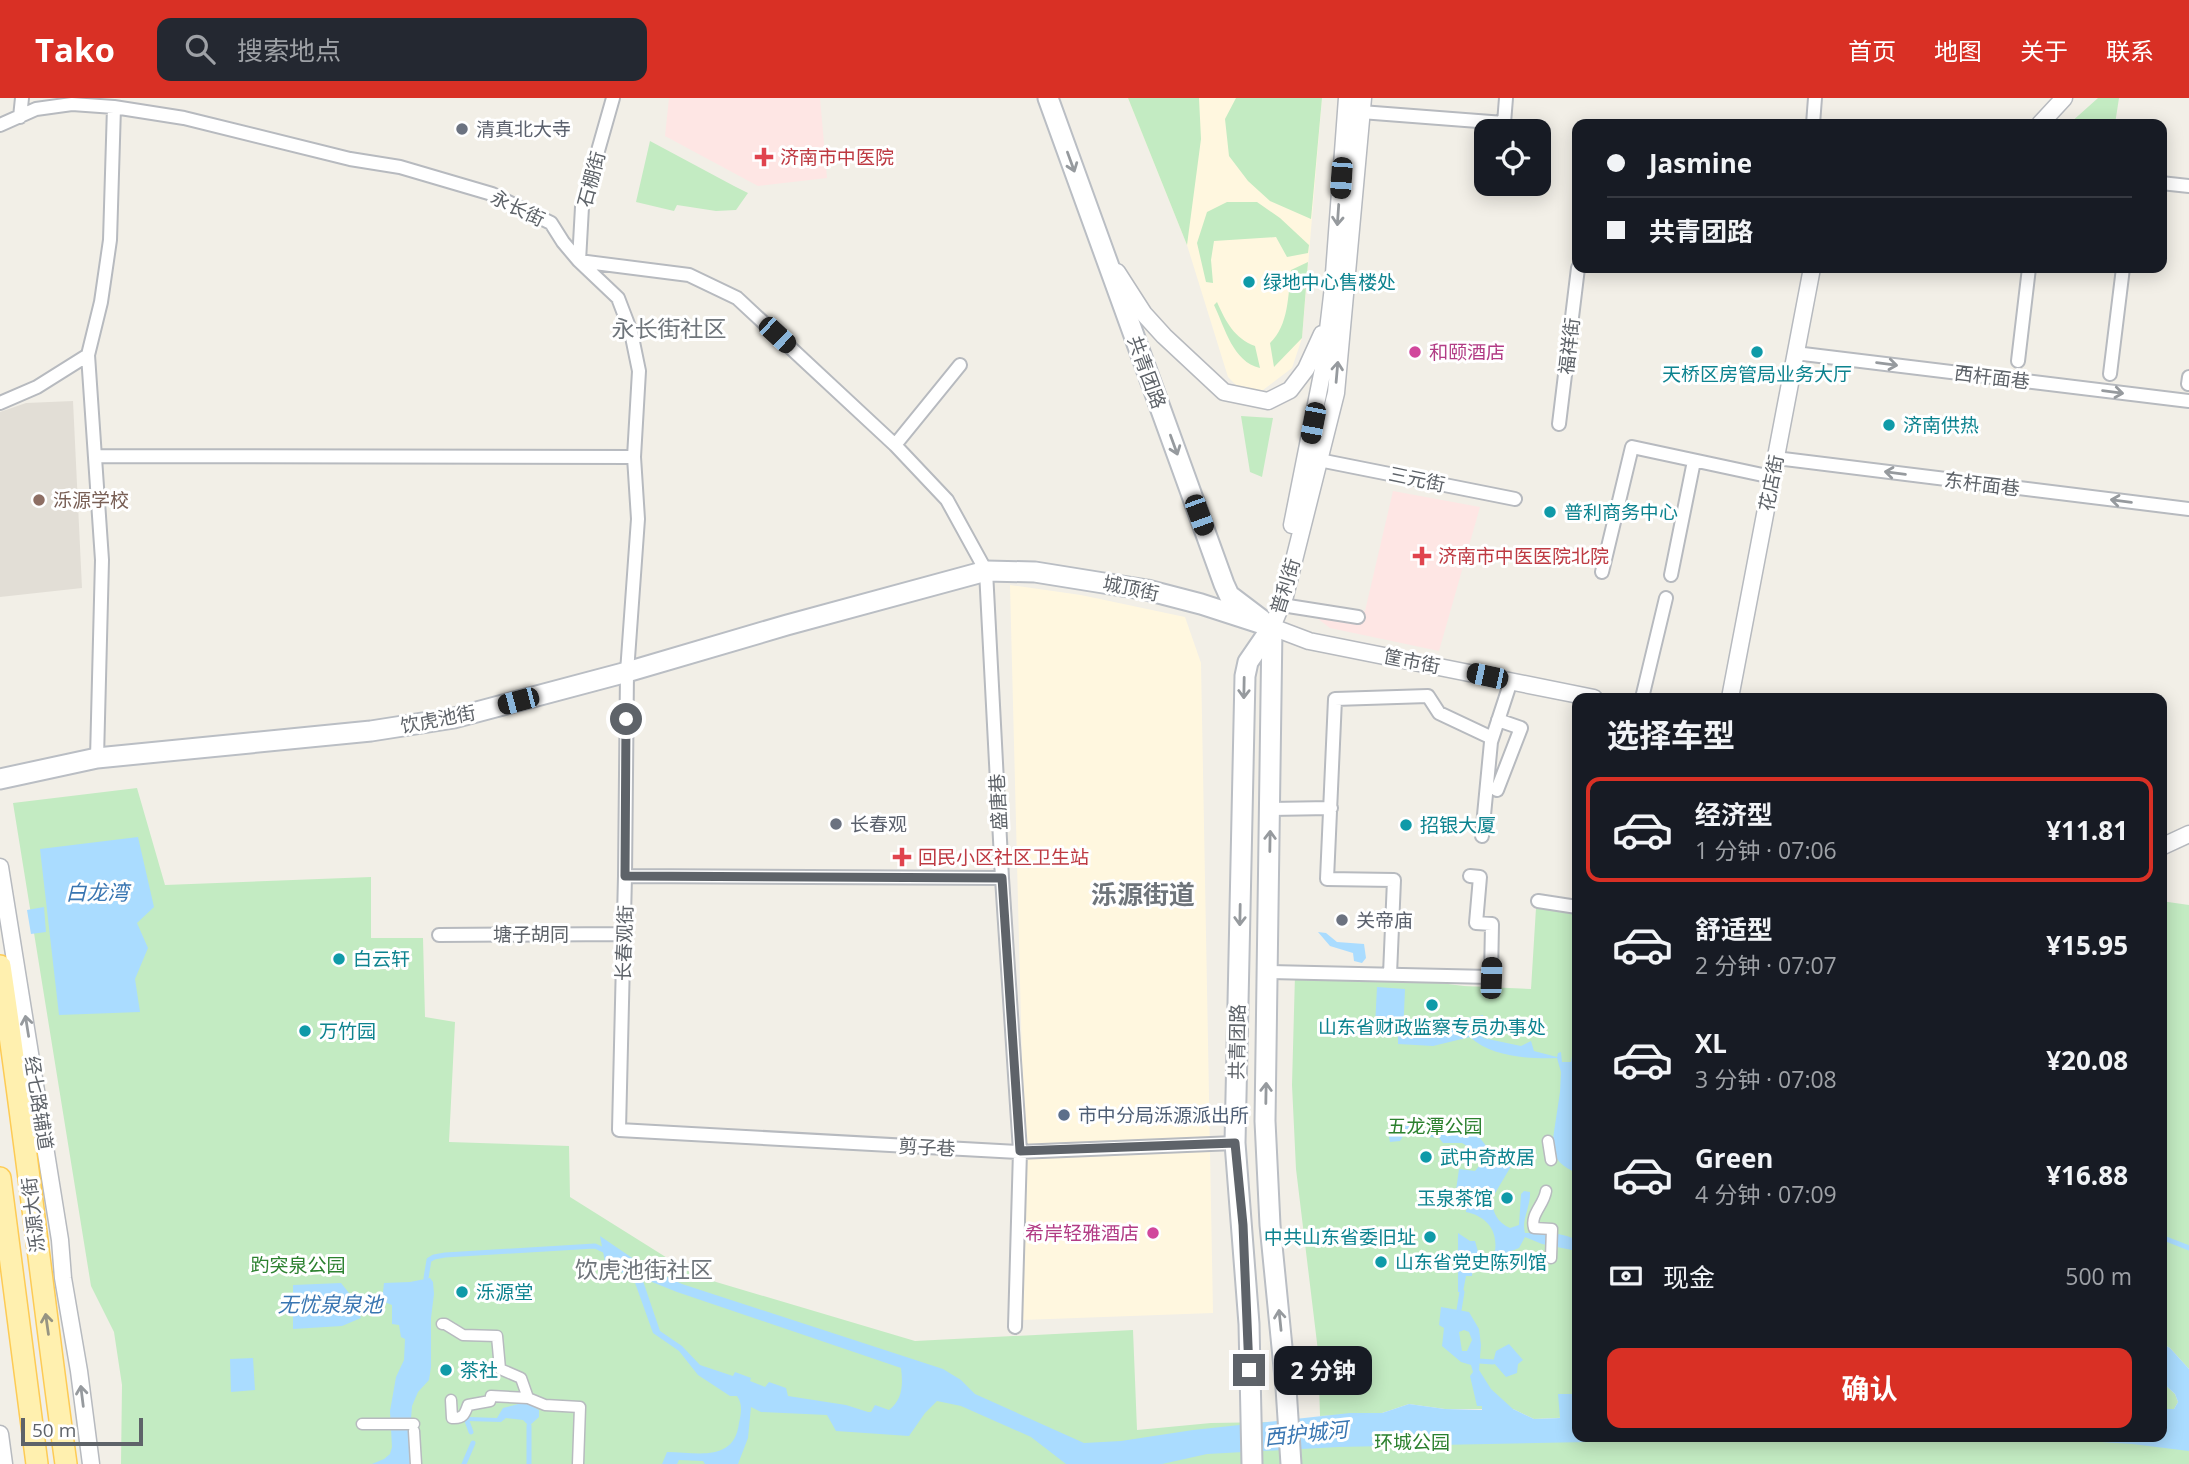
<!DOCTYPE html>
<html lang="zh">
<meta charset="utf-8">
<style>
body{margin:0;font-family:"Open Sans","Noto Sans SC",sans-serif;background:#242831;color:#f1f3f6;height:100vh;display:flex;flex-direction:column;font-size:26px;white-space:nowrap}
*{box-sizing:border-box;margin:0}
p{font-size:23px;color:#9ea1a6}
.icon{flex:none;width:38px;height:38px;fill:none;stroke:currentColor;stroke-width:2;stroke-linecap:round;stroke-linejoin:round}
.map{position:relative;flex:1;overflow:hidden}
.sheet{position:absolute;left:1572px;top:595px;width:595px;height:749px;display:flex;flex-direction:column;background:#171b24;border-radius:14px;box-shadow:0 4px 18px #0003}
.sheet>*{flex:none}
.guide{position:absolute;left:1572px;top:21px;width:595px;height:154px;border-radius:14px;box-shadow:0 4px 18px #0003;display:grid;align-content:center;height:154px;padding:0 35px;background:#171b24}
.buttons{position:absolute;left:1474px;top:21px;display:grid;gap:14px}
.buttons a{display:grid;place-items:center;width:77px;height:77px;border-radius:14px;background:#171b24;box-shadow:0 4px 18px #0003;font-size:35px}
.scale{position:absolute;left:21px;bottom:18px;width:122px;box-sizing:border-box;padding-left:7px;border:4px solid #5e6369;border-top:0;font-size:19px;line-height:24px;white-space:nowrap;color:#5e6369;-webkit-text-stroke:5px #fff;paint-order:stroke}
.end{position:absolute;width:32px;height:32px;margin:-16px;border:9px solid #5e6369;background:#fff;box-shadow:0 0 0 4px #fff}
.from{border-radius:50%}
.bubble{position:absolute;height:49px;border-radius:14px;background:#171b24;box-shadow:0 4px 18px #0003;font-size:23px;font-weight:700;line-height:49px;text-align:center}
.car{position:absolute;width:21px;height:42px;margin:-21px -10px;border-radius:9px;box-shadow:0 0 5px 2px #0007;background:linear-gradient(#222 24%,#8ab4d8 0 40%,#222 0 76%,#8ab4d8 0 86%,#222 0)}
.guide b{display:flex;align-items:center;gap:24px;height:66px;font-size:26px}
.guide b+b{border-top:2px solid #363941}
.guide i{width:18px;height:18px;background:#f1f3f6}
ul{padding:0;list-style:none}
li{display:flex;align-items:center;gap:21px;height:105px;margin:0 14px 10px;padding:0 21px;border:4px solid transparent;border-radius:14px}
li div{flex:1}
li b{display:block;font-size:26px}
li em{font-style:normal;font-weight:700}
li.current{border-color:#d93025}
li>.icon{width:63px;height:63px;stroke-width:1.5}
h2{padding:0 35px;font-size:32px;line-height:84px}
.pay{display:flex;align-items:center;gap:18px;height:77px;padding:0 35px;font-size:26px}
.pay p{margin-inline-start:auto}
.button{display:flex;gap:14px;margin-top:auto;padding:14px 35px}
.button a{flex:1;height:80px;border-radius:14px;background:#d93025;color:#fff;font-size:28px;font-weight:700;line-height:80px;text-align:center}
header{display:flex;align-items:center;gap:42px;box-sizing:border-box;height:98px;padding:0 35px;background:#d93025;color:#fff}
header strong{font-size:33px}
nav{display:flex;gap:38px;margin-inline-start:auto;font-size:24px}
.search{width:490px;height:63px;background:#242831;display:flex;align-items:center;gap:18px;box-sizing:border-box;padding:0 24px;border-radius:14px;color:#9ea1a6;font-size:26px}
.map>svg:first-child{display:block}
.commercial{fill:#fff7df}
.education{fill:#e2ded6}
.medical{fill:#fee6e4}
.green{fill:#c3ebc2}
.water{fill:#aadcff;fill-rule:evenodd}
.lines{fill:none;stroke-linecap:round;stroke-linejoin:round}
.stream{stroke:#aadcff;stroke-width:5}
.pedestrian-casing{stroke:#b7babf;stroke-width:13}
.minor-casing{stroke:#b7babf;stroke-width:16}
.tertiary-casing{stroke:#b7babf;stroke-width:19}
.secondary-casing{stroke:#babec4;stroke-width:23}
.primary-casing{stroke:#fdcb55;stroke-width:24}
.pedestrian{stroke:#fff;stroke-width:10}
.minor{stroke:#fff;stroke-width:12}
.tertiary{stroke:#fff;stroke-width:16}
.secondary{stroke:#fff;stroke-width:19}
.primary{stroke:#fff0af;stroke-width:21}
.oneway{stroke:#969a9e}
.oneway2{stroke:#969482}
.route{stroke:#5e6369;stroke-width:9}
.worship-dot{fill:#6b7280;stroke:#fff;stroke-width:2.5}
.health-dot{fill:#e0444e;stroke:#fff;stroke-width:2.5}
.culture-dot{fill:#0f9aa8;stroke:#fff;stroke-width:2.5}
.hotel-dot{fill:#d1479c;stroke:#fff;stroke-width:2.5}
.education-dot{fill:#8d6e63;stroke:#fff;stroke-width:2.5}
.service-dot{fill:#5c6f8a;stroke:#fff;stroke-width:2.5}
.labels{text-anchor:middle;stroke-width:6;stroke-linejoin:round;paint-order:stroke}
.worship-label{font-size:19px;fill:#5b616d;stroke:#fff;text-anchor:start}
.health-label{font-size:19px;fill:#be3a42;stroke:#fff;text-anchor:start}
.street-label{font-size:19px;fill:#5e6369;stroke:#fff}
.culture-label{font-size:19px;fill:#0d838f;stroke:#fff;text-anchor:start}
.hotel-label{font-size:19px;fill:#b23c85;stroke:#fff;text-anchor:start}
.education-label{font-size:19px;fill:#785e54;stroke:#fff;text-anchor:start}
.service-label{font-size:19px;fill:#4e5e75;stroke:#fff;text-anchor:start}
.park-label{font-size:19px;fill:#2c812f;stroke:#fff}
.water-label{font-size:21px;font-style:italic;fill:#3976b2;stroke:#fff}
.quarter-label{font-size:23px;fill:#6f757b;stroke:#fff}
.district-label{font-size:26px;font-weight:bold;fill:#6f757b;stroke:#fff}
</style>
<header>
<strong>Tako</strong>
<div class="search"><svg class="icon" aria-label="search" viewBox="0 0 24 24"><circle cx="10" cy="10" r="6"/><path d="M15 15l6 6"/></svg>搜索地点</div>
<nav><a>首页</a><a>地图</a><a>关于</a><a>联系</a></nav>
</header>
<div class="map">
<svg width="2189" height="1366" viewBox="0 0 2189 1366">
<rect width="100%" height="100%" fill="#f2efe7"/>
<path class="commercial" d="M1128,0H1322L1302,240L1292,270L1263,292L1242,293L1228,279L1187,147Z
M1010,487L1081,497L1185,519L1201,565L1213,1215L1022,1222L1024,1042Z"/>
<path class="education" d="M73,303L82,490L0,499V314L26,305Z"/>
<path class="medical" d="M669,0H820L827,80L758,88L665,38Z
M1393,393L1480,409L1439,553L1330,530L1317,520L1308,507L1365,513Z"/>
<path class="green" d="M1128,0H1199L1201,41L1187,147Z
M1236,0H1322L1311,121L1270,103L1248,83L1229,58L1225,21Z
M2098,0H2119L2115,26H2069Z
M650,43L734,88L748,95L736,112L716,113L677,107L674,113L636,104Z
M1227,104H1257L1280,120L1309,147L1308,155L1287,159L1276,139L1214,143L1211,162L1213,185L1206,184L1197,145L1207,114Z
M1308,164L1302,240L1274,269L1270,245C1289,227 1288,197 1291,172Z
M1217,204C1226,224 1234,240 1255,248L1260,270C1233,264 1225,230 1214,207Z
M1241,318L1273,320L1262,379L1250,374Z
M137,690L165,787L371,779V840H423L425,919L455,924L449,1044L569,1048L570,1099L696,1178L915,1243L1133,1232L1137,1332L1211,1325L1443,1321L1577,1339H2161L2189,1330V1366H121L122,1287L114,1234L91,1188L13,705Z
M2161,803L2189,807V1271L2170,1250L2161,1245Z
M1536,810L1577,816V1319L1534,1321L1513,1311H1445L1409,1306L1382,1315L1320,1318L1318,1253L1296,1071L1292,987L1295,877H1376L1464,888L1531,891Z
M2161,1283L2175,1296L2178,1304L2174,1311H2161Z"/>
<path class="water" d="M138,739L154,809L137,825L148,850L135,881L140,914L59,917L40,751Z
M44,809L46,834L31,836L27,812Z
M1318,834L1326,835L1337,844L1364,846L1366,860L1362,865L1354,863L1353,855L1330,848Z
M1377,889L1405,891L1403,938L1427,939L1449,924L1483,917V940L1521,948L1531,943L1534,953L1557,959L1558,955L1561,954L1562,964H1571L1572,958H1576L1577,1075C1563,1069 1554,1062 1552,1047L1560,994L1561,974L1557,960C1529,961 1491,959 1470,939L1433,948L1398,946V929L1375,928Z
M1395,1022L1446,1036L1462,1032L1479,1039L1492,1055L1500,1058L1513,1057L1510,1070L1491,1102C1494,1116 1497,1124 1510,1130L1519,1127L1521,1096L1524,1093L1530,1094C1531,1108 1521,1122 1525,1135C1543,1134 1560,1134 1577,1142V1153L1542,1146L1525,1139L1519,1150L1501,1157L1495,1153C1498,1132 1486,1118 1466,1114L1467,1099L1459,1097L1460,1092H1456L1459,1071L1475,1073L1486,1059L1462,1045H1443L1439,1040L1404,1036L1400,1043L1390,1044L1388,1034Z
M1458,1135L1470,1143H1475L1479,1157H1474L1472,1178H1466L1463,1194H1458Z
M600,1138L644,1168L682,1186L943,1271L961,1282L975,1296L1084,1345L1121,1343L1193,1332L1350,1315H1382L1409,1306L1445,1311L1482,1312V1308H1477L1470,1278L1473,1274L1471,1267L1461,1264L1442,1248L1444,1230L1439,1227L1441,1209L1469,1214L1479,1231L1481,1247L1479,1272L1491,1291L1513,1311L1534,1321L1560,1320L1558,1296H1577V1339H1845L1338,1349L1207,1356L1162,1366H1066L1031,1339L961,1308L937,1303L925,1315L909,1338L836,1333L827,1317L761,1314L751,1309L748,1340L738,1366H705L703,1363L679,1362L677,1366H662L667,1354C697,1354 734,1365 739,1325C741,1315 743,1307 737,1298H730L698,1277L679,1253L653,1235L634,1182L605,1164ZM642,1180L677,1194L901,1270C903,1286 903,1301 889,1312L875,1307L871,1314H868L846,1307L788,1298L786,1290L769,1284L765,1289L750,1283L751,1280L735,1274L733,1278L700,1267L682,1248L660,1233ZM1464,1232L1469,1234L1472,1242L1467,1253H1462L1459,1234Z
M430,1180L433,1184L434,1196L431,1220V1269L429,1282L418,1294L412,1308L409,1347L410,1366H372L384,1361L390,1356L392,1349L390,1313L396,1279L404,1262L405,1241L401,1239L399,1227L392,1226V1207L382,1203L384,1185L410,1184Z
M341,1185L353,1200L361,1220L342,1228L293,1231V1187Z
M2161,1245L2170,1250L2189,1271V1353L2132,1346L2023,1339H2161V1311H2174L2178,1304L2175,1296L2161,1283Z
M1509,1246L1523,1262L1518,1266L1517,1275L1506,1279L1493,1264L1496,1253Z
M253,1260L255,1292L231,1294L230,1261Z
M526,1304L539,1312V1319L529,1328L523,1322L506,1320L501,1324L467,1323L469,1319L497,1320L503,1310Z"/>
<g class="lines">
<path class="stream" d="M2161,1139L2189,1150
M426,1180L429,1162L434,1159L445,1157L595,1148L608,1154
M1459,1212L1462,1194
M1479,1263L1493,1264
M467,1323L471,1334
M529,1328V1366
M464,1366L473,1345"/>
<g class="pedestrian-casing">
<path id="pedestrian" d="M1548,1043L1551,1062
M1546,1093C1544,1107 1530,1116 1534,1130L1552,1131L1551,1160
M442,1226H445L463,1237L497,1238L500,1271L521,1280L528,1300L545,1307L580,1309L578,1366
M451,1302L452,1320C463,1321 465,1316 468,1307L490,1303L491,1298L528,1300
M362,1326H414
M414,1333L416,1366"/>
</g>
<g class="minor-casing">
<path id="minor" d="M613,0L582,109L579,163L618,200L631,234L639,273L634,359L638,421L627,574L625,778L619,1032L1018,1054L1235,1045
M1361,14L1504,25L1506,0
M20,19L22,0
M1813,26L1815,0
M0,27L36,11L72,6L114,9L184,20L350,61L400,69L492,96L551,125L563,144L579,163L689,177L737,200L895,347L947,402L986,473L1002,780L1020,1053L1015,1229
M2161,85L2189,88
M1795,255L2189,303
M2018,263L2029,170
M2110,276L2123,170
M2188,286L2189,279
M0,305L37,289L88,257
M1559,326L1578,170
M895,347L960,267
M95,358L634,359
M1776,360L2189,411
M1319,362L1515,401
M1602,474L1632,349L1772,379
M1671,477L1694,363
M1282,507L1358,519
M1642,600L1666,500
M97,660L102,462L88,257L101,204L110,142L114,9
M1497,692L1521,630L1498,622
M1270,711L1331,710
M1482,738L1491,644L1511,583
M625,778L1002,780
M1538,803L1577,809
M439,837L624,836
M1267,874L1491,879L1492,826L1476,825L1480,779L1470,778
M1390,876L1394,782L1327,781L1335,601L1428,598L1439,615L1492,640"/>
</g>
<g class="tertiary-casing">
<path id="tertiary" d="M2040,26L2064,0
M1117,174L1144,216L1164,238L1224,294L1268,303L1290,292L1306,271L1322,236
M1292,427L1324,266L1333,189L1347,0
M1272,529L1285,498L1336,295L1363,0
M1272,529L1309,543L1594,600
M1730,600L1812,170
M2161,749L2189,736
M0,769L60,1142L63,1180L79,1273L91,1366
M0,1336L4,1366"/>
</g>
<g class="secondary-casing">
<path id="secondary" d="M1048,0L1224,486L1229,497L1262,522
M1272,529L1265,1023L1270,1127L1286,1290L1291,1366
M0,681L97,660L371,633L454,620L627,574L787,527L986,473L1035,474L1147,492L1201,506L1272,529
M1252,1366L1249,1226L1235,1045L1245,578L1248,564L1272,529"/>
</g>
<g class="primary-casing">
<path id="primary" d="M0,868C25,1034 43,1200 66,1366
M0,1080L37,1366"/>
</g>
<use href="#pedestrian" class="pedestrian"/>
<use href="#minor" class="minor"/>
<use href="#tertiary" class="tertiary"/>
<use href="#secondary" class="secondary"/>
<use href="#primary" class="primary"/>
</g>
<defs><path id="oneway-shaft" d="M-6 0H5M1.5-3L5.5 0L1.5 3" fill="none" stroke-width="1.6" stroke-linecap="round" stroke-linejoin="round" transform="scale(1.75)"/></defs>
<g class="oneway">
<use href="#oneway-shaft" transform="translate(1071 64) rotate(70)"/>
<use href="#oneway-shaft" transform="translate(1338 117) rotate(94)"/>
<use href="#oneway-shaft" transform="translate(1887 266) rotate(7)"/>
<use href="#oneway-shaft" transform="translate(1337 274) rotate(-85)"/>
<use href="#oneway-shaft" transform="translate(2113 294) rotate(7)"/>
<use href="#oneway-shaft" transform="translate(1174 347) rotate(70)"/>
<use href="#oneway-shaft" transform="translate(1895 375) rotate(-173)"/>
<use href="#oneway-shaft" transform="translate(2121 403) rotate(-173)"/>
<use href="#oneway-shaft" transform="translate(1244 590) rotate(91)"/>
<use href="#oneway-shaft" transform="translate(1270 743) rotate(-89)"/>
<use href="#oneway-shaft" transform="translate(1240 817) rotate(91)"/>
<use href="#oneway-shaft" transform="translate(27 928) rotate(-99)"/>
<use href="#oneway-shaft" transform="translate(1266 995) rotate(-89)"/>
<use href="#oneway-shaft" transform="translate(1280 1222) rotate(-96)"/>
<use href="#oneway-shaft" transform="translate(82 1298) rotate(-97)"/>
</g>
<use class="oneway2" href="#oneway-shaft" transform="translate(47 1226) rotate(-98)"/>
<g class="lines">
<path class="route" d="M626,621L625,778L1002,780L1020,1053L1235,1045L1243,1127L1249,1272"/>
</g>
<g class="worship-dot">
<circle cx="462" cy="31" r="7"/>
<circle cx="836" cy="726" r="7"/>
<circle cx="1342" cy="822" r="7"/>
</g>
<g class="health-dot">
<path d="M760.5 48.5h7v7h7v7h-7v7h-7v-7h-7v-7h7z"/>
<path d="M1418.5 447.5h7v7h7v7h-7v7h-7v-7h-7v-7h7z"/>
<path d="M898.5 748.5h7v7h7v7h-7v7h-7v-7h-7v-7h7z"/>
</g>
<g class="culture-dot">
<circle cx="1249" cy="184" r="7"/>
<circle cx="1757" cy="254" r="7"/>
<circle cx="1889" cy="327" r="7"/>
<circle cx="1550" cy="414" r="7"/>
<circle cx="1406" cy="727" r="7"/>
<circle cx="339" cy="861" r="7"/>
<circle cx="1432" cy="907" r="7"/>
<circle cx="305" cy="933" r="7"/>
<circle cx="1426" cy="1059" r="7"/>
<circle cx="1507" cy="1100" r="7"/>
<circle cx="1430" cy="1139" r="7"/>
<circle cx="1381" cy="1164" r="7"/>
<circle cx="462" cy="1194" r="7"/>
<circle cx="446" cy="1272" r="7"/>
</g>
<g class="hotel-dot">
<circle cx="1415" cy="254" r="7"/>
<circle cx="1153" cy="1135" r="7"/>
</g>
<circle class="education-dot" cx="39" cy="402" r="7"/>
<circle class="service-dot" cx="1064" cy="1017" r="7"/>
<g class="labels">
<g class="worship-label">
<text x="476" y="38">清真北大寺</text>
<text x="850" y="733">长春观</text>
<text x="1356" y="829">关帝庙</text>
</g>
<g class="health-label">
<text x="780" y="66">济南市中医院</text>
<text x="1438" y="465">济南市中医医院北院</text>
<text x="918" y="766">回民小区社区卫生站</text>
</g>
<g class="street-label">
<text transform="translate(591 81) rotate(-75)" y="7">石棚街</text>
<text transform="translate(518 110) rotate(26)" y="7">永长街</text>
<text transform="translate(1569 248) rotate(-83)" y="7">福祥街</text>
<text transform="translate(1147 274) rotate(70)" y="7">共青团路</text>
<text transform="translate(1992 279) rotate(7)" y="7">西杆面巷</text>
<text transform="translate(1417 381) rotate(12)" y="7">三元街</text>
<text transform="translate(1771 385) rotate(-79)" y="7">花店街</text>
<text transform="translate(1982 386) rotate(7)" y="7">东杆面巷</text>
<text transform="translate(1285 488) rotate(-73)" y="7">普利街</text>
<text transform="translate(1131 490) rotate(12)" y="7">城顶街</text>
<text transform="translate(1412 563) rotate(11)" y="7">筐市街</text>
<text transform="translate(438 621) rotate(-11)" y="7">饮虎池街</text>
<text transform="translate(998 704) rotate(-93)" y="7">盛唐巷</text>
<text x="531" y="843">塘子胡同</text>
<text transform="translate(624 845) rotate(-88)" y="7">长春观街</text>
<text transform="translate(1237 944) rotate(-89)" y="7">共青团路</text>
<text transform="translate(39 1005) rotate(81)" y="7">经七路辅道</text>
<text transform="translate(927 1049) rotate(3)" y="7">剪子巷</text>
<text transform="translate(33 1117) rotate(-97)" y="7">泺源大街</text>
</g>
<g class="culture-label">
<text x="1263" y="191">绿地中心售楼处</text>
<text x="1757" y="283" text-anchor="middle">天桥区房管局业务大厅</text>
<text x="1903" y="334">济南供热</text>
<text x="1564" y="421">普利商务中心</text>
<text x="1420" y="734">招银大厦</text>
<text x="353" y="868">白云轩</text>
<text x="1432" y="936" text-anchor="middle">山东省财政监察专员办事处</text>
<text x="319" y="940">万竹园</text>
<text x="1440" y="1066">武中奇故居</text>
<text x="1493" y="1107" text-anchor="end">玉泉茶馆</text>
<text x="1416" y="1146" text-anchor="end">中共山东省委旧址</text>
<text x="1395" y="1171">山东省党史陈列馆</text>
<text x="476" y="1201">泺源堂</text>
<text x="460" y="1279">茶社</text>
</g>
<g class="hotel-label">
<text x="1429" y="261">和颐酒店</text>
<text x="1139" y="1142" text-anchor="end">希岸轻雅酒店</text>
</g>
<g class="education-label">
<text x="53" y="409">泺源学校</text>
</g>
<g class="service-label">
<text x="1078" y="1024">市中分局泺源派出所</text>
</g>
<g class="park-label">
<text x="1435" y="1035">五龙潭公园</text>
<text x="298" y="1174">趵突泉公园</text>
<text x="1412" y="1351">环城公园</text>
</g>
<g class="water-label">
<text x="97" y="802">白龙湾</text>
<text x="330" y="1214">无忧泉泉池</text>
<text transform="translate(1306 1336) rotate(-6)" y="7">西护城河</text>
</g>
<g class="quarter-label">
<text x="669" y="239">永长街社区</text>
<text x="644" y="1180">饮虎池街社区</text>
</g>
<g class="district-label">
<text x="1143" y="806">泺源街道</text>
</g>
</g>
</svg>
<div class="buttons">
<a><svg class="icon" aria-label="locate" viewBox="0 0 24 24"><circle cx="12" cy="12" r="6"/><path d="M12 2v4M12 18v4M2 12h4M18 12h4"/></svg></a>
</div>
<div class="scale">50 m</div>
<i class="end from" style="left:626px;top:621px"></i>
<i class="end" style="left:1249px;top:1272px"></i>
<div class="bubble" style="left:1274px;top:1248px;width:98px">2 分钟</div>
<i class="car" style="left:1341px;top:80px;rotate:184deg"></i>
<i class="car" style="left:777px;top:237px;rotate:133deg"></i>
<i class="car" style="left:1313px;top:325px;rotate:191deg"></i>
<i class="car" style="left:1199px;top:417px;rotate:160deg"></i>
<i class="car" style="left:1487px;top:578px;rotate:282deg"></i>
<i class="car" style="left:518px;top:603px;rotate:255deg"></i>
<i class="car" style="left:1491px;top:880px;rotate:2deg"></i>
<div class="guide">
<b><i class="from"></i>Jasmine</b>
<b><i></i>共青团路</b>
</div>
<section class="sheet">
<h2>选择车型</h2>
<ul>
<li class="current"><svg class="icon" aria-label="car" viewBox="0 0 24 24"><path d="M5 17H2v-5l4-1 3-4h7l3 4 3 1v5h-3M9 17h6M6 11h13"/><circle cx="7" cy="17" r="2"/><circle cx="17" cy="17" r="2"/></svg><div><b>经济型</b><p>1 分钟 · 07:06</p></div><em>¥11.81</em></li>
<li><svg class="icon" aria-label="car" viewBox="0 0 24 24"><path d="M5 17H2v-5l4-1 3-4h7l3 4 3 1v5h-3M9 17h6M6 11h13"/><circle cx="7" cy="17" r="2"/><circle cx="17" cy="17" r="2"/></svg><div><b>舒适型</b><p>2 分钟 · 07:07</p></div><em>¥15.95</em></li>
<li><svg class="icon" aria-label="car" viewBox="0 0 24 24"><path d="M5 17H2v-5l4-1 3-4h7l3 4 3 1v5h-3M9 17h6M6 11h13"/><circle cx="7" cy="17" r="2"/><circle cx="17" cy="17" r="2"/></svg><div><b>XL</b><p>3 分钟 · 07:08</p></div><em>¥20.08</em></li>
<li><svg class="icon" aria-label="car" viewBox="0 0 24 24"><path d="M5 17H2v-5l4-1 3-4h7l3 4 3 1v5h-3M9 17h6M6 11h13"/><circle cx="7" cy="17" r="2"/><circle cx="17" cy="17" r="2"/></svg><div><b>Green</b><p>4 分钟 · 07:09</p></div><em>¥16.88</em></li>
</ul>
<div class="pay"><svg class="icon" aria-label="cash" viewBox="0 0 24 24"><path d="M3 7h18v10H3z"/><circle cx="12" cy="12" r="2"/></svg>现金<p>500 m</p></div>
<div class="button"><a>确认</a></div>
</section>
</div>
